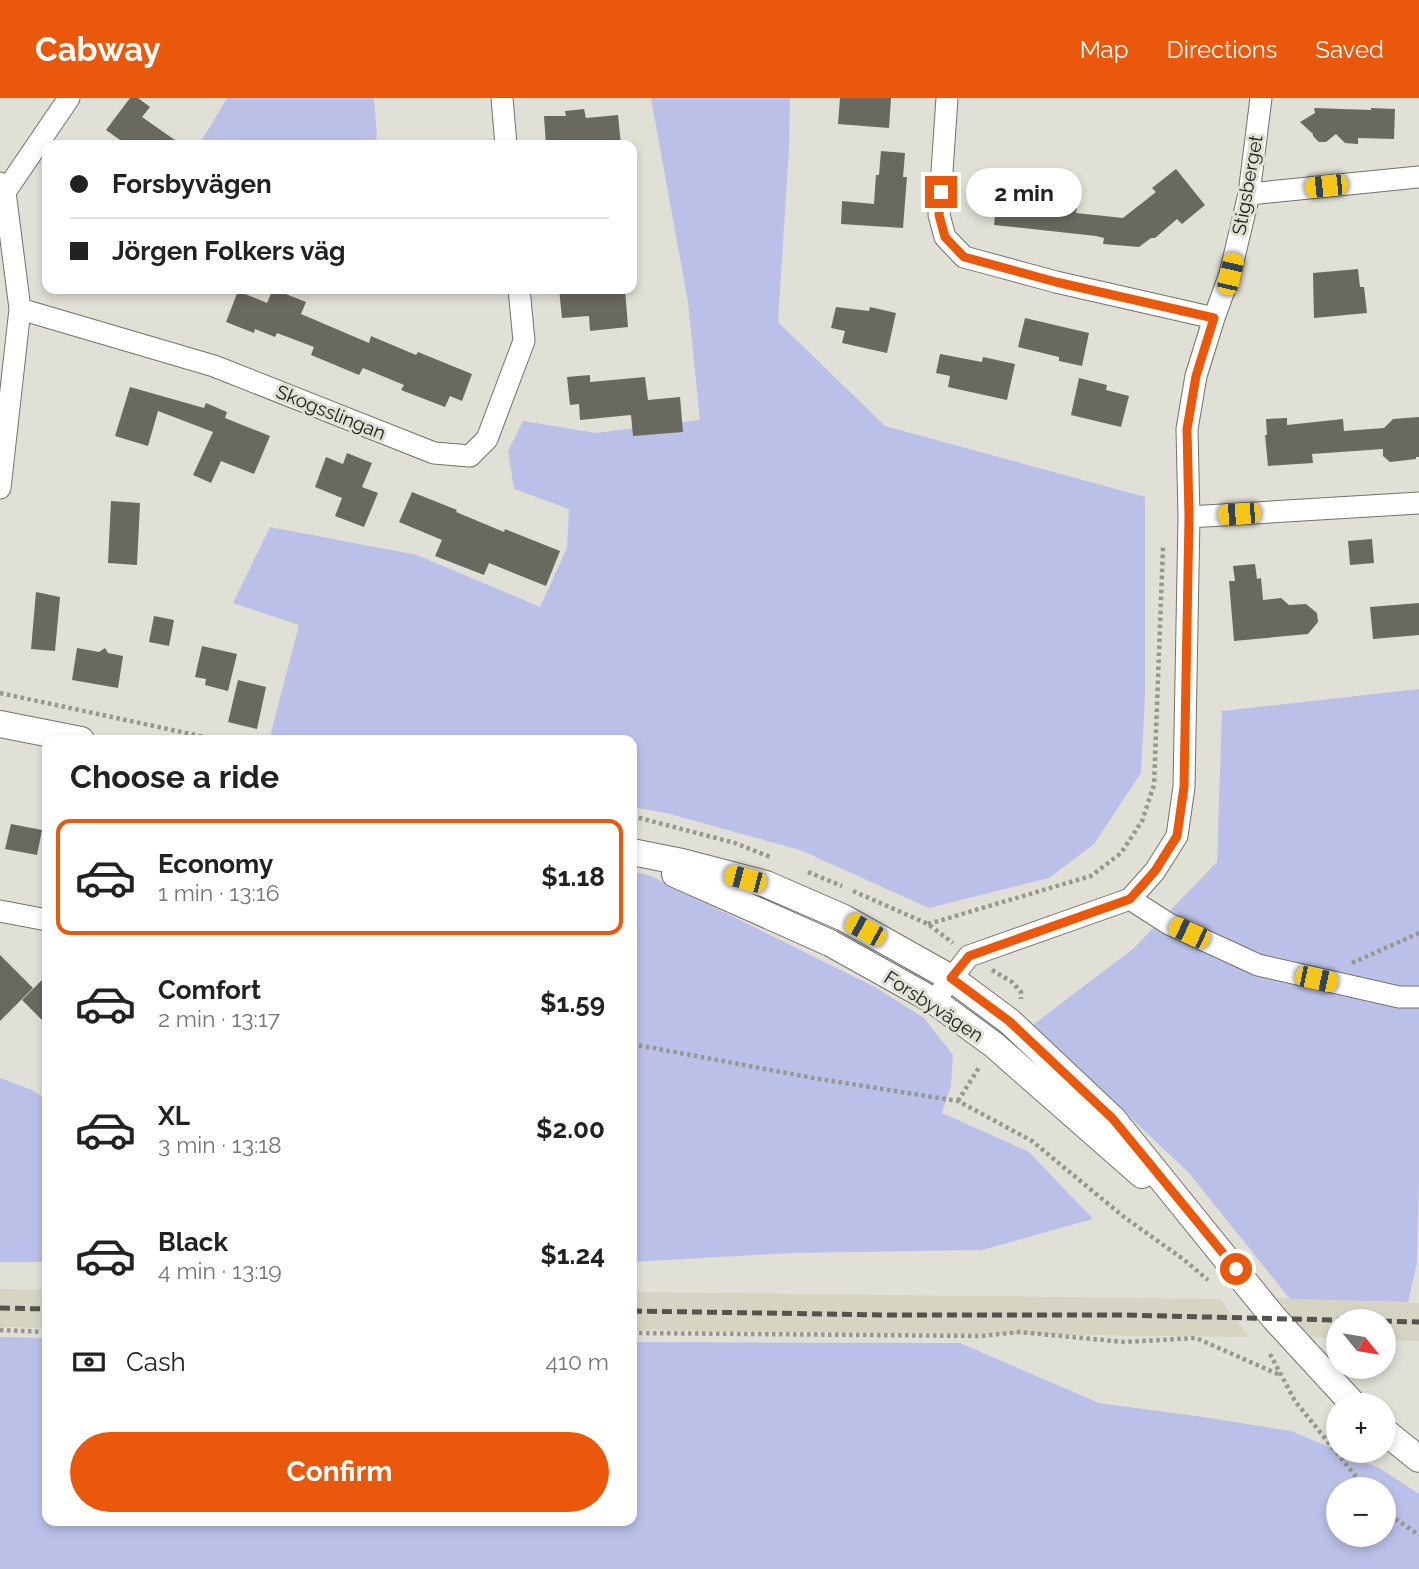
<!DOCTYPE html>
<meta charset="utf-8">
<style>
body{margin:0;font-family:Raleway,sans-serif;background:#f6f6f6;color:#222;height:100vh;display:flex;flex-direction:column;font-size:26px;white-space:nowrap}
*{box-sizing:border-box;margin:0}
p{font-size:23px;color:#767676}
.icon{flex:none;width:38px;height:38px;fill:none;stroke:currentColor;stroke-width:2;stroke-linecap:round;stroke-linejoin:round}
.map{position:relative;flex:1;overflow:hidden}
.drawer{position:absolute;left:42px;top:637px;width:595px;height:791px;display:flex;flex-direction:column;background:#fff;border-radius:14px;box-shadow:0 4px 10px #0003}
.drawer>*{flex:none}
.guide{position:absolute;left:42px;top:42px;width:595px;height:154px;border-radius:14px;box-shadow:0 4px 10px #0003;display:grid;align-content:center;height:154px;padding:0 28px;background:#fff}
.needle{width:46px;rotate:120deg}
.fabs{position:absolute;left:1326px;top:1211px;display:grid;gap:14px}
.fabs a{display:grid;place-items:center;width:70px;height:70px;border-radius:50%;background:#fff;box-shadow:0 4px 10px #0003;font-size:35px}
.end{position:absolute;width:32px;height:32px;margin:-16px;border:9px solid #ea580c;background:#fff;box-shadow:0 0 0 4px #fff}
.from{border-radius:50%}
.bubble{position:absolute;height:49px;border-radius:24px;background:#fff;box-shadow:0 4px 10px #0003;font-size:23px;font-weight:700;line-height:49px;text-align:center}
.car{position:absolute;width:21px;height:42px;margin:-21px -10px;border-radius:9px;box-shadow:0 0 5px 2px #0007;background:linear-gradient(#f5c518 24%,#345 0 40%,#f5c518 0 76%,#345 0 86%,#f5c518 0)}
.guide b{display:flex;align-items:center;gap:24px;height:66px;font-size:26px}
.guide b+b{border-top:2px solid #e0e0e0}
.guide i{width:18px;height:18px;background:#222}
ul{padding:0;list-style:none}
li{display:flex;align-items:center;gap:21px;height:116px;margin:0 14px 10px;padding:0 14px;border:4px solid transparent;border-radius:14px}
li div{flex:1}
li b{display:block;font-size:26px}
li em{font-style:normal;font-weight:700}
li.active{border-color:#ea580c}
li>.icon{width:63px;height:63px;stroke-width:1.5}
h2{padding:0 28px;font-size:32px;line-height:84px}
.pay{display:flex;align-items:center;gap:18px;height:77px;padding:0 28px;font-size:26px}
.pay p{margin-inline-start:auto}
.cta{display:flex;gap:14px;margin-top:auto;padding:14px 28px}
.cta a{flex:1;height:80px;border-radius:42px;background:#ea580c;color:#fff;font-size:28px;font-weight:700;line-height:80px;text-align:center}
header{display:flex;align-items:center;gap:42px;box-sizing:border-box;height:98px;padding:0 35px;background:#ea580c;color:#fff}
header strong{font-size:33px}
nav{display:flex;gap:38px;margin-inline-start:auto;font-size:24px}
.map>svg:first-child{display:block}
.built{fill:#d6d4c3}
.green{fill:#bbc0e8;fill-rule:evenodd}
.building{fill:#6a6960}
.lines{fill:none;stroke-linecap:round;stroke-linejoin:round}
.minor-casing{stroke:#737269;stroke-width:23}
.tertiary-casing{stroke:#737269;stroke-width:28}
.path{stroke:#97968f;stroke-width:4.5;stroke-dasharray:3.5 3.5;stroke-linecap:butt}
.minor{stroke:#fff;stroke-width:21}
.tertiary{stroke:#fff;stroke-width:26}
.rail{stroke:#54534e;stroke-width:5;stroke-dasharray:10 5;stroke-linecap:butt}
.route{stroke:#ea580c;stroke-width:9}
.labels{text-anchor:middle;stroke-width:6;stroke-linejoin:round;paint-order:stroke}
.street-label{font-size:19px;fill:#1b1a17;stroke:#e1e0d6}
</style>
<header>
<strong>Cabway</strong>
<nav><a>Map</a><a>Directions</a><a>Saved</a></nav>
</header>
<div class="map">
<svg width="1419" height="1471" viewBox="0 0 1419 1471">
<rect width="100%" height="100%" fill="#e1e0d6"/>
<path class="built" d="M0,1191L47,1192V1230L0,1229Z
M632,1194L1220,1201L1249,1239L632,1232Z
M1277,1200L1419,1205V1243L1384,1242V1223H1339V1240L1306,1239Z"/>
<path class="green" d="M227,0H374L377,37L375,47H199Z
M651,0H790L789,51L778,224L885,328L1145,399V599L1141,675L1094,746L1049,780L929,810L800,752L666,715L632,709V642H269L299,527L233,505L270,429L417,457L540,509L567,450L569,411L514,391L508,353L523,323L596,335L700,322L688,204Z
M1419,591V1082L1417,1165L1408,1204L1290,1201L1189,1075L1033,927L1134,850L1217,764L1222,613Z
M632,773L651,778L875,889L924,920L953,957L951,988L942,1015L1029,1054L1093,1121L982,1152L792,1155L632,1164Z
M0,980L32,992L47,1002V1164H0Z
M0,1239L47,1240V1423H632V1244L960,1245L1099,1305L1203,1319L1291,1333L1381,1371L1419,1396V1471H0ZM1384,1391V1437H1339V1391Z"/>
<path class="building" d="M130,0H138L150,9L142,19L182,47H127L106,32Z
M840,0H891L889,30L838,26Z
M1314,10L1371,12V10L1395,11L1394,41L1358,40V46L1345,45L1336,36L1326,44H1319L1313,38V36L1300,24L1315,15Z
M584,11L586,20L618,17L621,47H546L544,18H566L565,13Z
M881,53L905,55L903,79H907L903,130L841,126L842,103L874,106L876,77H879Z
M1176,71L1205,107L1182,126L1177,121L1155,140H1151L1139,149L1103,146L1104,140L1096,138L994,127L997,95L1016,94L1018,79L1044,82L1042,101L1078,105L1076,115L1123,120L1156,94L1152,90Z
M1358,171L1360,189H1364L1367,215L1314,220L1313,175Z
M273,191L306,204L301,216L369,245L371,238L416,257L418,254L472,276L462,303L450,298L445,309L401,292L404,287L363,270L359,277L311,257L314,249L277,235L275,239L255,231L254,235L226,224L238,193L267,205Z
M559,191H625L628,229L590,233L589,218L562,220Z
M836,209L869,213L870,209L896,215L887,255L842,245L845,233L831,230Z
M1025,220L1089,235L1082,268L1059,263V259L1018,249Z
M940,256L982,264L983,259L1015,266L1007,302L948,289L950,278L936,275Z
M590,277V284L645,279L648,302L680,299L683,334L633,338L631,317L580,322L579,306L570,307L567,279Z
M1079,280L1107,287L1106,292L1129,298L1121,329L1071,317Z
M130,289L204,310L206,305L227,314L225,320L270,338L254,376L221,363L211,385L193,377L213,334L158,313L148,348L115,338Z
M1419,319V359H1416V361L1390,364L1383,358V351L1312,356L1313,365L1268,368L1265,337H1267L1266,321L1287,320V327L1343,321L1344,333L1384,330L1393,321Z
M347,355L372,365L362,389L378,395L364,429L335,418L342,400L315,389L326,359L343,366Z
M412,394L457,412L456,414L504,434L505,431L560,453L546,488L489,465L484,477L435,458L442,442L399,424Z
M111,403L140,405L137,467L108,465Z
M1372,441L1374,465L1350,467L1348,443Z
M1255,466L1257,481L1261,480L1263,502L1281,500L1289,507L1306,506L1317,515L1318,524L1308,536L1234,543L1229,483H1235L1233,468Z
M36,494L60,499L55,553L31,551Z
M1419,505V537L1373,541L1370,509Z
M154,518L174,522L169,548L149,544Z
M202,548L237,556L228,593L205,587L206,581L195,579Z
M77,550L99,554L105,550L108,555L123,558L118,590L72,582Z
M238,582L266,589L257,631L228,624Z
M11,726L42,732L37,757L5,751Z
M0,857L33,890L0,923Z
M47,877V927L22,902Z"/>
<g class="lines">
<g class="minor-casing">
<path id="minor" d="M502,0L506,47
M947,0L939,117L945,139L964,159L1056,184L1214,220
M0,85L5,94L20,211L0,390
M5,94L69,0
M1249,96L1419,79
M20,211L214,268L434,355L470,358L487,341L524,243L519,191
M1189,419L1419,405
M1130,801L1169,826L1258,867L1399,899H1419
M0,813L47,822
M934,903L969,858L1130,801L1155,773L1177,738L1184,689L1189,419L1187,331L1196,278L1214,220L1230,176L1249,96L1261,0"/>
</g>
<g class="tertiary-casing">
<path id="tertiary" d="M0,626L81,642
M632,754L682,764L766,786L844,820L951,880L1009,923L1113,1021L1274,1220L1354,1307
M675,776L830,845L934,903L994,947L1142,1077
M1384,1333L1419,1361"/>
</g>
<path class="path" d="M0,595L219,642
M632,718L735,745L770,759
M808,774L842,788
M853,793L928,826L953,845
M928,826L1091,778L1121,755L1142,723L1154,687L1163,449
M1352,865L1419,835
M992,872L1012,884L1021,894V901
M632,946L813,980L958,1003L1032,1043L1124,1119L1183,1161L1208,1182
M958,1003L980,968
M0,1232L47,1234
M632,1235L982,1238L1019,1234L1124,1244L1196,1240L1280,1277
M1270,1256L1295,1303L1366,1391
M1384,1413L1419,1437"/>
<use href="#minor" class="minor"/>
<use href="#tertiary" class="tertiary"/>
<path class="rail" d="M0,1210L47,1211
M632,1213L888,1217H1122L1419,1224"/>
</g>
<g class="lines">
<path class="route" d="M941,94L939,117L945,139L964,159L1056,184L1214,220L1196,278L1187,331L1189,419L1184,689L1177,738L1155,773L1130,801L969,858L951,880L1009,923L1113,1021L1236,1171"/>
</g>
<g class="labels">
<g class="street-label">
<text transform="translate(1247 87) rotate(-80)" y="7">Stigsberget</text>
<text transform="translate(331 314) rotate(22)" y="7">Skogsslingan</text>
<text transform="translate(934 908) rotate(33)" y="7">Forsbyvägen</text>
</g>
</g>
</svg>
<div class="fabs">
<a><svg class="needle" viewBox="-14 -14 28 28"><path d="M0-13l5 13h-10z" fill="#e53935"/><path d="M0 13l5-13h-10z" fill="#767676"/></svg></a>
<a>+</a>
<a>−</a>
</div>
<i class="end from" style="left:1236px;top:1171px"></i>
<i class="end" style="left:941px;top:94px"></i>
<div class="bubble" style="left:966px;top:70px;width:116px">2 min</div>
<i class="car" style="left:1326px;top:88px;rotate:264deg"></i>
<i class="car" style="left:1230px;top:176px;rotate:13deg"></i>
<i class="car" style="left:1239px;top:416px;rotate:266deg"></i>
<i class="car" style="left:745px;top:781px;rotate:285deg"></i>
<i class="car" style="left:865px;top:832px;rotate:299deg"></i>
<i class="car" style="left:1189px;top:835px;rotate:295deg"></i>
<i class="car" style="left:1316px;top:881px;rotate:102deg"></i>
<div class="guide">
<b><i class="from"></i>Forsbyvägen</b>
<b><i></i>Jörgen Folkers väg</b>
</div>
<section class="drawer">
<h2>Choose a ride</h2>
<ul>
<li class="active"><svg class="icon" aria-label="car" viewBox="0 0 24 24"><path d="M5 17H2v-5l4-1 3-4h7l3 4 3 1v5h-3M9 17h6M6 11h13"/><circle cx="7" cy="17" r="2"/><circle cx="17" cy="17" r="2"/></svg><div><b>Economy</b><p>1 min · 13:16</p></div><em>$1.18</em></li>
<li><svg class="icon" aria-label="car" viewBox="0 0 24 24"><path d="M5 17H2v-5l4-1 3-4h7l3 4 3 1v5h-3M9 17h6M6 11h13"/><circle cx="7" cy="17" r="2"/><circle cx="17" cy="17" r="2"/></svg><div><b>Comfort</b><p>2 min · 13:17</p></div><em>$1.59</em></li>
<li><svg class="icon" aria-label="car" viewBox="0 0 24 24"><path d="M5 17H2v-5l4-1 3-4h7l3 4 3 1v5h-3M9 17h6M6 11h13"/><circle cx="7" cy="17" r="2"/><circle cx="17" cy="17" r="2"/></svg><div><b>XL</b><p>3 min · 13:18</p></div><em>$2.00</em></li>
<li><svg class="icon" aria-label="car" viewBox="0 0 24 24"><path d="M5 17H2v-5l4-1 3-4h7l3 4 3 1v5h-3M9 17h6M6 11h13"/><circle cx="7" cy="17" r="2"/><circle cx="17" cy="17" r="2"/></svg><div><b>Black</b><p>4 min · 13:19</p></div><em>$1.24</em></li>
</ul>
<div class="pay"><svg class="icon" aria-label="cash" viewBox="0 0 24 24"><path d="M3 7h18v10H3z"/><circle cx="12" cy="12" r="2"/></svg>Cash<p>410 m</p></div>
<div class="cta"><a>Confirm</a></div>
</section>
</div>
